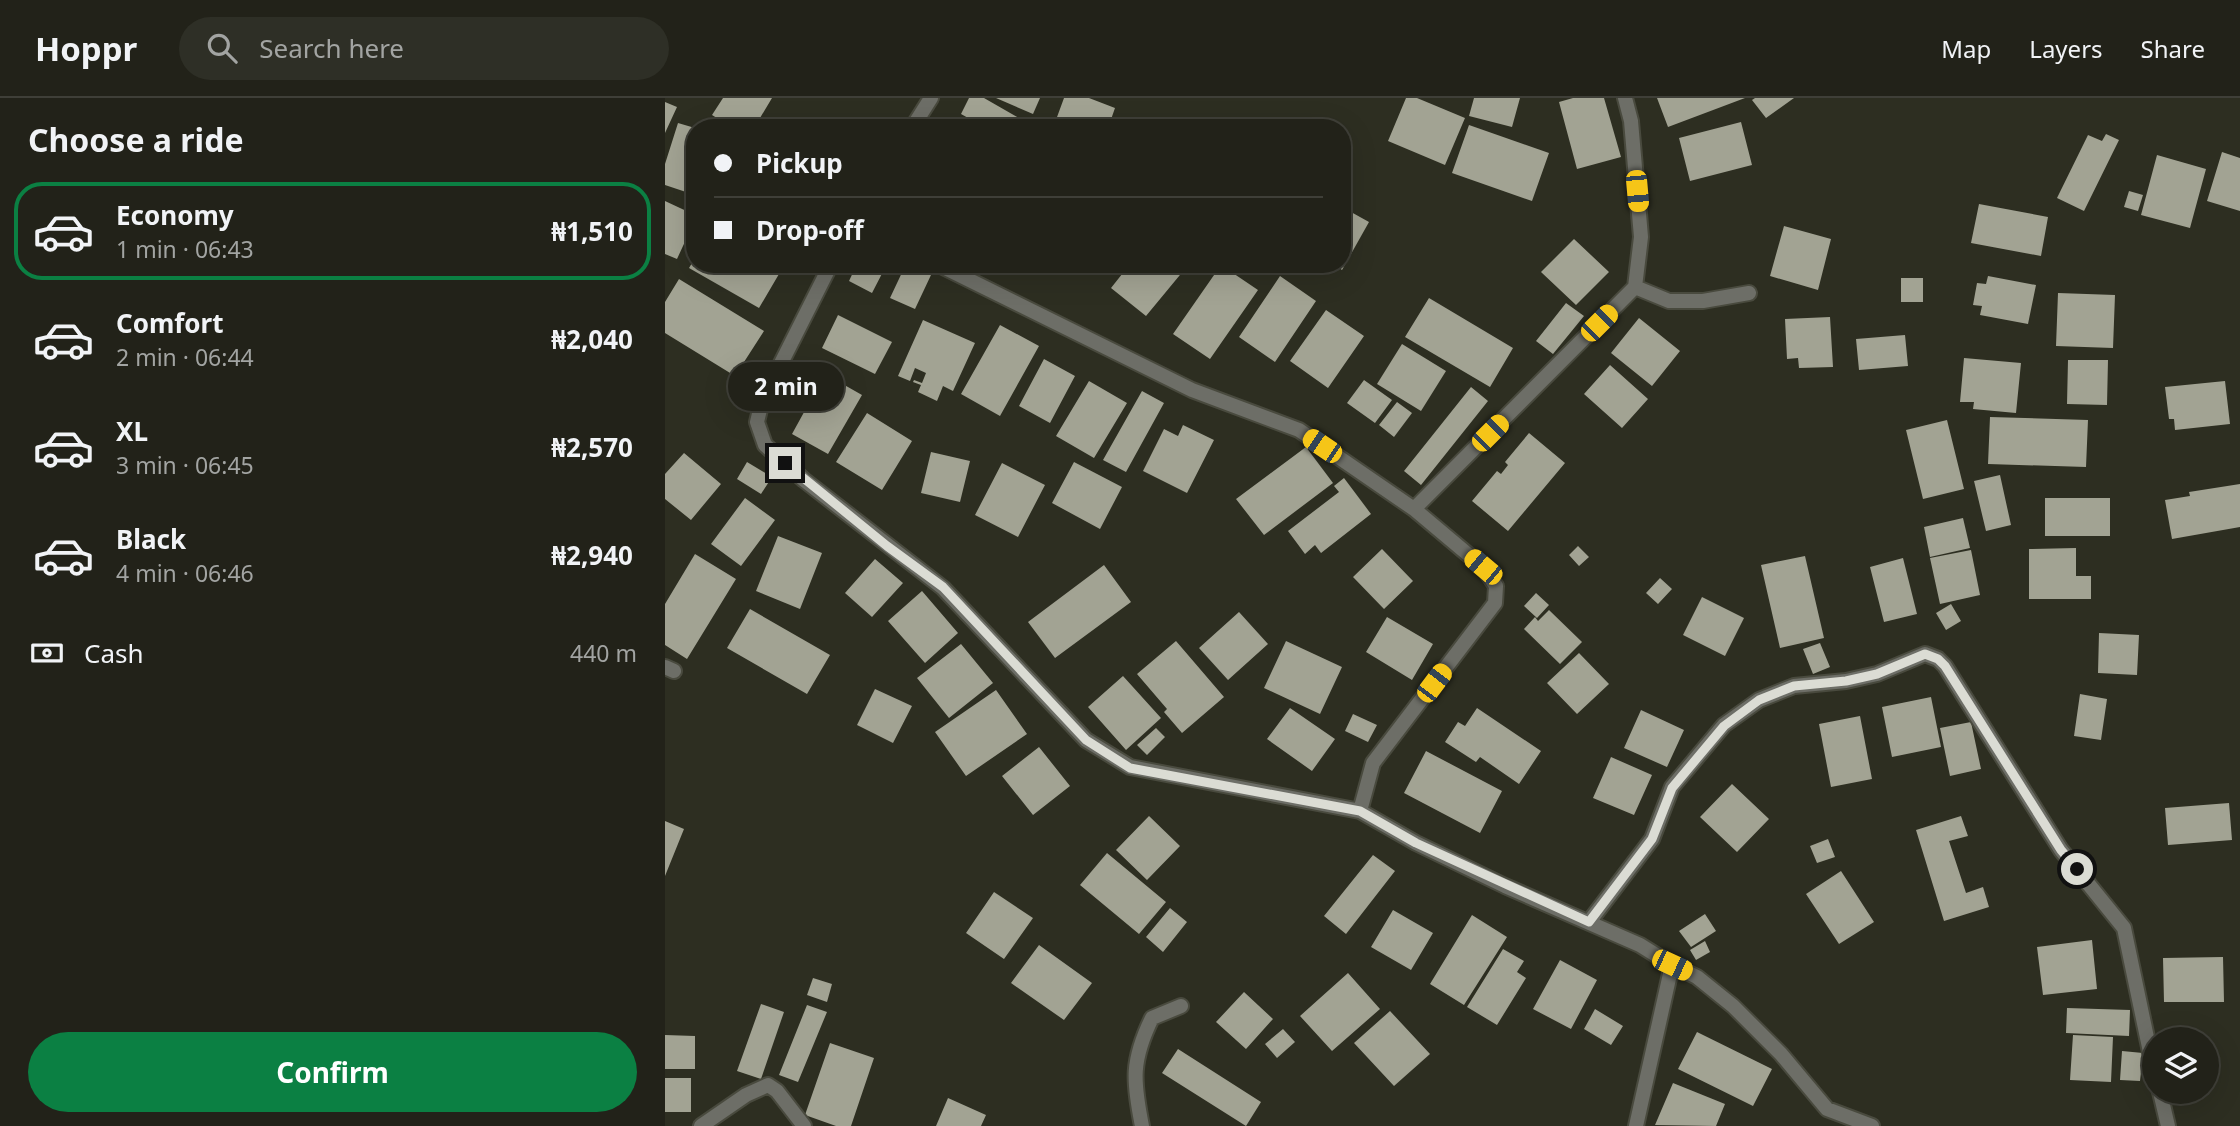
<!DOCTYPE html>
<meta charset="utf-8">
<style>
body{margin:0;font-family:"Noto Sans",sans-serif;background:#2e2f26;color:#f1f3f6;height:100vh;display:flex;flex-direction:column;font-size:26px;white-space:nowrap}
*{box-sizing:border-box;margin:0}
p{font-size:23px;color:#a2a4a2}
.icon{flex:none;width:38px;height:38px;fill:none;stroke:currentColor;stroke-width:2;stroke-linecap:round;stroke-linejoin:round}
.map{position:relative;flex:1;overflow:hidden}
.sheet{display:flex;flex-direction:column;background:#222219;width:665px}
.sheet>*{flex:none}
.top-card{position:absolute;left:21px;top:21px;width:665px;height:154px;border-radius:28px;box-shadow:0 7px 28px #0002,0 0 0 2px #3f3f38;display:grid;align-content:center;height:154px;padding:0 28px;background:#222219}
.controls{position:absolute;left:1477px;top:929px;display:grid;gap:14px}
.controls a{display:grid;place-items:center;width:77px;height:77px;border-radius:50%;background:#222219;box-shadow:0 7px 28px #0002,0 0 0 2px #3f3f38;font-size:35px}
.end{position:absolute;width:32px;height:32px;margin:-16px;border:9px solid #dbdcd4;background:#111;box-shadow:0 0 0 4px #111}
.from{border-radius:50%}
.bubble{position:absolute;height:49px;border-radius:24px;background:#222219;box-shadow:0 7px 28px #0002,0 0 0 2px #3f3f38;font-size:23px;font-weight:700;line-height:49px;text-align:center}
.car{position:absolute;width:21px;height:42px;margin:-21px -10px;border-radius:9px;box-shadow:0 0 5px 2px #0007;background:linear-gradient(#f5c518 24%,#345 0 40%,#f5c518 0 76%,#345 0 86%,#f5c518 0)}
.top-card b{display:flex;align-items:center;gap:24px;height:66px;font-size:26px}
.top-card b+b{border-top:2px solid #3f3f38}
.top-card i{width:18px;height:18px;background:#f1f3f6}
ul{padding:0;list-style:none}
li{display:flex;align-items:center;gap:21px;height:98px;margin:0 14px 10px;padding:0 14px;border:4px solid transparent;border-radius:28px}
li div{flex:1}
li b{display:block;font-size:26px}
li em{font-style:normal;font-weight:700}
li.current{border-color:#0b8043}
li>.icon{width:63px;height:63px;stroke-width:1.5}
h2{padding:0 28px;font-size:32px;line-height:84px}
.pay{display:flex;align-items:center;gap:18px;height:77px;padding:0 28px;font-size:26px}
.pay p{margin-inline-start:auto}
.primary-button{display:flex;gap:14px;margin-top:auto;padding:14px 28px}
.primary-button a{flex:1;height:80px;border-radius:42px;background:#0b8043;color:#fff;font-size:28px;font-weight:700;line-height:80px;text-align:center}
header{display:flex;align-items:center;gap:42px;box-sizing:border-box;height:98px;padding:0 35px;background:#222219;border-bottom:2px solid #3f3f38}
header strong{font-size:33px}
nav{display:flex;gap:38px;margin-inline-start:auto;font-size:24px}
.search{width:490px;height:63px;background:#2e2f26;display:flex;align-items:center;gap:18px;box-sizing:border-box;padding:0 24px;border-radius:38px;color:#a2a4a2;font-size:26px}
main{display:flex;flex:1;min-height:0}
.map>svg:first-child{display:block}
.building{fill:#a2a393}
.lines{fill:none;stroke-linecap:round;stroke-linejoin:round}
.minor-casing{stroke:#494a3e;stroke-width:18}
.minor{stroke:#6d6e67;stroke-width:14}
.route{stroke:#dbdcd4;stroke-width:9}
</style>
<header>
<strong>Hoppr</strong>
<div class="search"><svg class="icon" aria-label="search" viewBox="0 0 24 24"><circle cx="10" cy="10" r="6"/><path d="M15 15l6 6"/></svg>Search here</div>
<nav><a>Map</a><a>Layers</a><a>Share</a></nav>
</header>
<main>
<section class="sheet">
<h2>Choose a ride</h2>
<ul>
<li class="current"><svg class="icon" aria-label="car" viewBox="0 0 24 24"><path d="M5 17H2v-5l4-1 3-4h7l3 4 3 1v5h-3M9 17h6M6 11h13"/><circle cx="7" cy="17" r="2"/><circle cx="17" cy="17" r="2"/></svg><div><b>Economy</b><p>1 min · 06:43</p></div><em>₦1,510</em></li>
<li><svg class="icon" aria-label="car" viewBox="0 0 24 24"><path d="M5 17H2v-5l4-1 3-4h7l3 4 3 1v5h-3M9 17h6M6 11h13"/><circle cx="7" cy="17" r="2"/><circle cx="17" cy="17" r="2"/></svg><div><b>Comfort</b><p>2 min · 06:44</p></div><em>₦2,040</em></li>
<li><svg class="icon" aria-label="car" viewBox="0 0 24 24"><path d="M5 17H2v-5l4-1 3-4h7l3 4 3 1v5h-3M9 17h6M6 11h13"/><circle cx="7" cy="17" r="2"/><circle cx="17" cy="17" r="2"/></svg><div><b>XL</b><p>3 min · 06:45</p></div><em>₦2,570</em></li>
<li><svg class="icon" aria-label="car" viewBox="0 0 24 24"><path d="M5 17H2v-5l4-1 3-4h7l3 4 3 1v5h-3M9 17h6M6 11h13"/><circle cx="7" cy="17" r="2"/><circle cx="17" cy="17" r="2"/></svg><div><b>Black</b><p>4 min · 06:46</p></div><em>₦2,940</em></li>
</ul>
<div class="pay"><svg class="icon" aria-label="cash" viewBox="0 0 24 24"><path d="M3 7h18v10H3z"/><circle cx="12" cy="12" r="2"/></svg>Cash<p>440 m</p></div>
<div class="primary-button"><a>Confirm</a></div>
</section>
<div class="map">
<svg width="1575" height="1028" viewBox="0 0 1575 1028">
<rect width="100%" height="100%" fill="#2d2e21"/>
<path class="building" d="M58,0H107L89,30H68L47,17Z
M304,0H319L354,20L349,30H321L296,16Z
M331,0H375L368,16Z
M399,0H424L450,10L443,30H388Z
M741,0H752L800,20L780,67L723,43Z
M809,0H855L847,29L804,18Z
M908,0H939L956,59L912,71L894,4Z
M992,0H1080L1003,29Z
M1090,0H1129L1101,20L1087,2Z
M0,4L12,9L0,35Z
M1076,24L1087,67L1025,83L1014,40Z
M13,25L30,30V97L0,87V66Z
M804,27L884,55L867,103L787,75Z
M1441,36L1454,42L1419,113L1392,100L1423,37L1437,43Z
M1557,54L1575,60V113L1542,103Z
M1492,57L1541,71L1525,130L1476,117Z
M1464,93L1478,97L1473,113L1459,109Z
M0,103L30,117V122L12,161L0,156Z
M1314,106L1383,119L1376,158L1306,145Z
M677,109L704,124L677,172L669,166H677Z
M1119,128L1166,141L1153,192L1105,178Z
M909,141L944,174L911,207L876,174Z
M30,160V166H98L114,176L94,210L24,170Z
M192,166H222L207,195L184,183Z
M241,166L266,177L250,211L225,200Z
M465,166H524L481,218L446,190Z
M556,167L593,192L545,261L508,236Z
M615,178L651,203L610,264L574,239Z
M1323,178L1371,187L1363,226L1315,217L1317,208L1308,207L1312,185L1321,186Z
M1236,180H1258V204H1236Z
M14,181L99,233L70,278L0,235V204Z
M1393,195L1450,197L1448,250L1391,248Z
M764,200L848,250L825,289L740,239Z
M901,205L919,218L888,256L871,243Z
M661,212L699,238L663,290L625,263Z
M173,217L227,244L210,276L157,250Z
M1165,219L1168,269L1134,270L1133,260L1122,261L1120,221Z
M974,220L1015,253L987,288L946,255Z
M258,222L310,245L288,293L278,288L272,303L253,294L256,287L248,284L249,282L257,285L261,275L250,270L245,283L233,278Z
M335,227L374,248L335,318L296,296Z
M1240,237L1243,268L1194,272L1191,241Z
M737,246L781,273L756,313L712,286Z
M1299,260L1356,265L1351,315L1308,311L1309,304H1295Z
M379,261L410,278L385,325L354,308Z
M1403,262H1443L1442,307L1402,306Z
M945,267L983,301L957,330L919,296Z
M160,276L197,297L163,356L127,336Z
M699,282L727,302L710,325L682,305Z
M424,283L462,305L429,360L391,338Z
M1560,283L1565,326L1510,332L1509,321H1504L1500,289Z
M806,289L823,303L756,387L739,373Z
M477,293L499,305L461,374L438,362Z
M732,304L747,315L729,339L714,327Z
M202,315L247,343L217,392L171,364Z
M1325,319L1423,322L1421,369L1323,366Z
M1282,322L1299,391L1258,401L1241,332Z
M518,327L549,342L522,395L478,373L499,331L513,338Z
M864,335L900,365L843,433L807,403L832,373L836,376L843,367L840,364Z
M641,349L668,385L599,437L571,401Z
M266,354L305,363L295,404L256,395Z
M19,355L56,386L26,422L0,401V376Z
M82,364L107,379L96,396L72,381Z
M409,364L457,389L435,431L387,405Z
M337,365L380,387L353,439L310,417Z
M1335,377L1346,427L1321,433L1309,383Z
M679,380L706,416L656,455L650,447L640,456L623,433L674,394L669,388Z
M1575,386V429L1507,441L1500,402L1525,398L1524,394Z
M80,400L110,422L76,468L46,446Z
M1380,400H1445V438H1380Z
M1298,420L1305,450L1265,459L1259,429Z
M113,438L157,455L135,511L91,493Z
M913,448L924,459L914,468L904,457Z
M1411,450V478H1426V501H1364V451Z
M717,451L748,483L719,511L688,479Z
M1306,452L1315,497L1275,506L1265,460Z
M30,456L71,481L22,561L0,547V506Z
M1140,458L1159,540L1115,550L1096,467Z
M1238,460L1252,516L1219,524L1205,469Z
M210,461L238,485L207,519L180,495Z
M439,467L466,504L390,560L363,524Z
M995,480L1007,491L993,506L981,495Z
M257,493L293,535L260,565L223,523Z
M871,495L884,507L872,520L859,508Z
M1037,499L1079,520L1060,558L1018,537Z
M1286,506L1296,523L1281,532L1271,515Z
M85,511L165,557L142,596L62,550Z
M884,512L917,544L895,566L859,531L870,519L873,523Z
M574,514L603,546L563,582L534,550Z
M722,519L768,546L747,582L701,554Z
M1434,535L1474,537L1472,577L1433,575Z
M511,543L559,599L517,635L499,614L502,611L472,576Z
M621,543L677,569L655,616L599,590Z
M1155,545L1165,569L1148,576L1138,551Z
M296,546L328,585L284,620L252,580Z
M914,555L944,586L912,616L882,585Z
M458,578L496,620L461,652L423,609Z
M210,591L247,608L228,645L192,627Z
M331,592L362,636L301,678L270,634Z
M1415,596L1442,601L1436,642L1409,638Z
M1266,599L1276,649L1227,659L1217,609Z
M625,610L670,641L647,673L602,641Z
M812,610L876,653L854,686L815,659L811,664L780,644L793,624L800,628Z
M976,612L1019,632L1002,669L959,650Z
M688,616L712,627L703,644L680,633Z
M1195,618L1207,681L1166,689L1154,626Z
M1306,624L1316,671L1285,678L1275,630Z
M491,630L500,639L482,657L472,647Z
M374,649L405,688L368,717L337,678Z
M761,653L837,693L815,735L739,695Z
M946,659L987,677L969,717L928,700Z
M1067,686L1104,721L1072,754L1035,719Z
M1564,705L1567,742L1503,747L1500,710Z
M484,718L515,748L482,782L451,752Z
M1296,718L1303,738L1284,743L1301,795L1318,789L1324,809L1279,823L1251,732Z
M0,723L19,731L0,778Z
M1163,741L1170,759L1152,765L1145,748Z
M442,755L501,804L474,836L415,787Z
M708,757L730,773L681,836L659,818Z
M1176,773L1209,824L1174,846L1141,796Z
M329,794L368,820L339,861L301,835Z
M505,810L522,824L498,854L481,839Z
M728,812L768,835L746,872L706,849Z
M1040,816L1051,833L1026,849L1014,833Z
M807,817L842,839L799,907L765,886Z
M1427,842L1432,891L1378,897L1372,849Z
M1040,843L1045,854L1031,862L1025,852Z
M374,847L427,885L399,922L346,885Z
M838,851L859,863L852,874L861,880L832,927L802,909Z
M1558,859L1559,904H1499L1498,860Z
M895,862L932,882L906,931L868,911Z
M683,875L715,911L667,953L635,918Z
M148,880L167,886L162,904L142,897Z
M579,894L608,921L581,951L551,924Z
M96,906L119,914L96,981L72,973Z
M142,907L162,914L133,984L114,977Z
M1402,910L1465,912L1464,938L1401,935Z
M930,911L958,928L946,947L919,931Z
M725,913L765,956L729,988L689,945Z
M618,931L630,944L612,960L600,946Z
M1032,934L1107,971L1088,1008L1013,971Z
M0,937L30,938V971H0Z
M1408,937L1448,939L1446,984L1405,982Z
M165,945L209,960L186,1028H171L140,1017Z
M513,951L596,1004L581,1028L497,975Z
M1457,953L1478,955L1475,983L1455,982Z
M0,980H26V1014H0Z
M1008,985L1060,1006L1051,1028L990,1027Z
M283,1000L321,1017L316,1028H271Z"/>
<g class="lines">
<g class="minor-casing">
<path id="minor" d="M247,30L266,0
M166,166L97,303L92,324L100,347L139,382L278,490L421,642L465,669L695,713L751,745L840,788L975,847L1007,867L971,1028
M272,166L527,292L634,332L749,411L818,469L831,488L830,505L708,665L695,713
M970,189L1004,203H1038L1084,195
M749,411L970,189L976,139L966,23L960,0
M0,569L9,573
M924,824L987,741L1007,689L1059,627L1094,602L1129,588L1181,583L1212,576L1260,556L1273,561L1280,568L1396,752L1459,830L1489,973
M1007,867L1032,879L1068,908L1116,956L1162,1011L1207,1028
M1495,994L1503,1028
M36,1028L81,997L103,987L112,993L139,1028
M477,1028C468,983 466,963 487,920L516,908"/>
</g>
<use href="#minor" class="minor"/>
</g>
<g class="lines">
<path class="route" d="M120,365L222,448L278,489L421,642L465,670L695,713L751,745L924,824L987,741L1007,690L1059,628L1094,602L1129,588L1181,583L1212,576L1260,556L1273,561L1280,568L1396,752L1412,771"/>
</g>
</svg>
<div class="controls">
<a><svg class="icon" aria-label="layers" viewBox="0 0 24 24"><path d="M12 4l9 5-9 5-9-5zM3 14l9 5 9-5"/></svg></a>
</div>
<i class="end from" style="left:1412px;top:771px"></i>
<i class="end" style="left:120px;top:365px"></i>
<div class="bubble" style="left:63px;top:264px;width:116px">2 min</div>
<i class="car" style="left:972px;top:93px;rotate:175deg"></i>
<i class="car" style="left:934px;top:225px;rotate:45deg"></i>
<i class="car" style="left:825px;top:335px;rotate:45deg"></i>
<i class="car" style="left:657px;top:348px;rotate:304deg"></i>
<i class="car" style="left:818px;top:469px;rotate:310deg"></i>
<i class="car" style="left:769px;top:585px;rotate:37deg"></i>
<i class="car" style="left:1007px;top:867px;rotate:115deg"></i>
<div class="top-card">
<b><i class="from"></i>Pickup</b>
<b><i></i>Drop-off</b>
</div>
</div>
</main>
